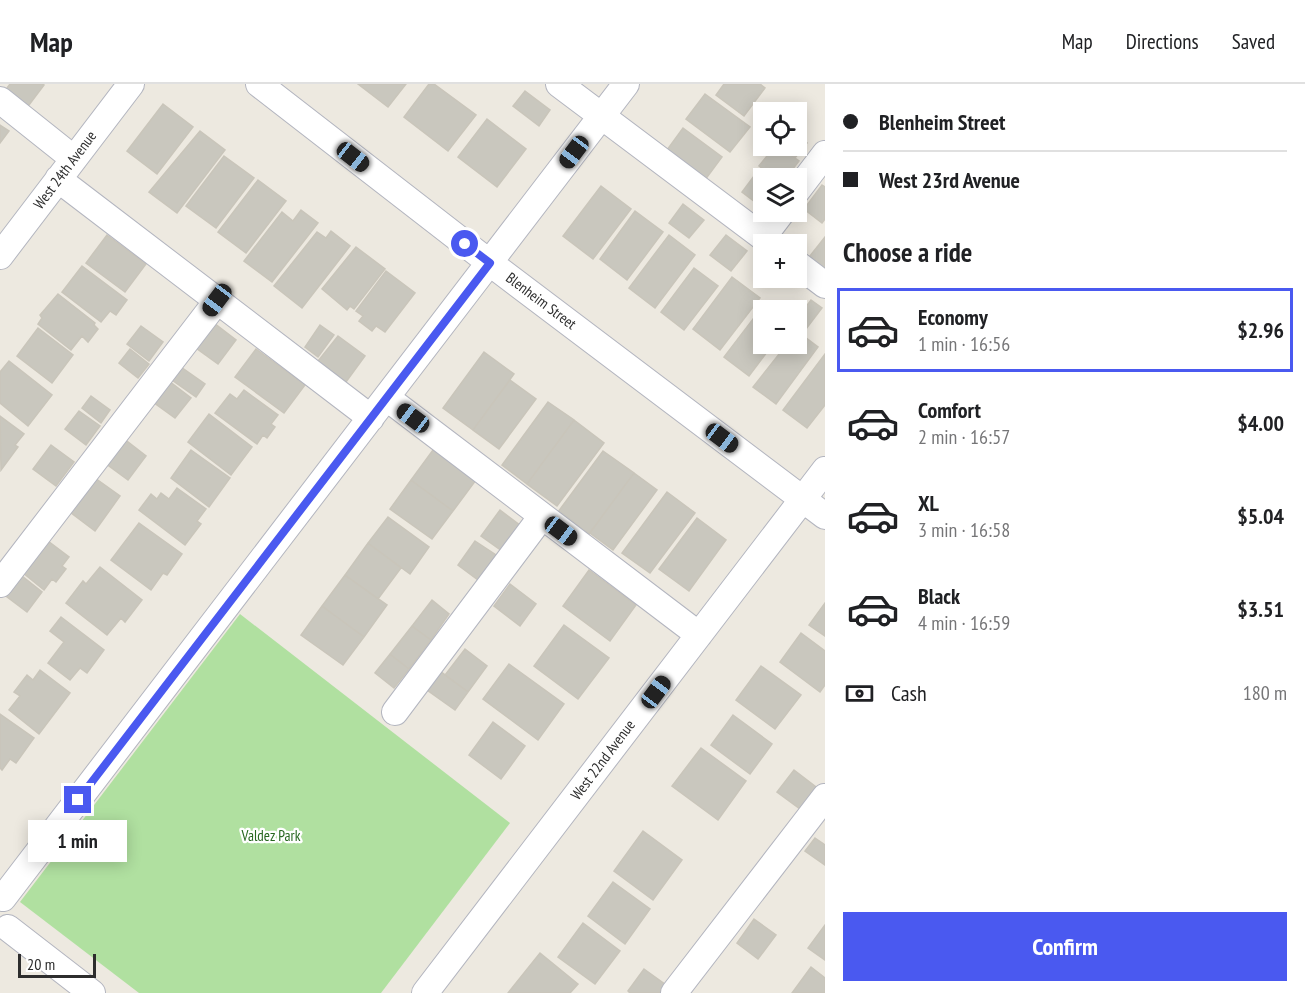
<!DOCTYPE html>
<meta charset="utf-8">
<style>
body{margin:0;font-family:"PT Sans Narrow",sans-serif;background:#f2f2f2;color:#202124;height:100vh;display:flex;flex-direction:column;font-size:22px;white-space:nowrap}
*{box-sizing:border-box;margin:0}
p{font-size:20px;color:#757577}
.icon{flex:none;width:33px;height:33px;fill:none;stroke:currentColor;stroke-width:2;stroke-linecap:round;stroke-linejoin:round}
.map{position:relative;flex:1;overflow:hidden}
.side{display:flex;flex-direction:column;background:#fff;width:480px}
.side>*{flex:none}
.banner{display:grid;align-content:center;height:132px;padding:0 18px;background:#fff}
.fabs{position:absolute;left:753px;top:18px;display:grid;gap:12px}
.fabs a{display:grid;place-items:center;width:54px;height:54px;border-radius:0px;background:#fff;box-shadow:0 3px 15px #0003;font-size:30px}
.scale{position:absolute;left:18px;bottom:15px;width:78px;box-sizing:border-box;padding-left:6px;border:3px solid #2d2d2d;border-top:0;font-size:16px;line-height:21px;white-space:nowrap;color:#2d2d2d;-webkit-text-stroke:4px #fff;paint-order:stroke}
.end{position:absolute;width:27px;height:27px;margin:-14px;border:8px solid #4a59f0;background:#fff;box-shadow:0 0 0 3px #fff}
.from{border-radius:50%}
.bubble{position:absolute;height:42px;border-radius:0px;background:#fff;box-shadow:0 3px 15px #0003;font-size:20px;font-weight:800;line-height:42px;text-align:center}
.car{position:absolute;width:18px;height:36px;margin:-18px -9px;border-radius:8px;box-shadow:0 0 4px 2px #0007;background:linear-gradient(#222 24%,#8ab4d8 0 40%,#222 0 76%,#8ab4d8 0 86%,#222 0)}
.banner b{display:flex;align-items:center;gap:21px;height:57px;font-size:22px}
.banner b+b{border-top:2px solid #e0e0e0}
.banner i{width:15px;height:15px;background:#202124}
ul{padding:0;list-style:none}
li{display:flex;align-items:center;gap:18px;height:84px;margin:0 12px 9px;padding:0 6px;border:3px solid transparent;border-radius:0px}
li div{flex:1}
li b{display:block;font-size:22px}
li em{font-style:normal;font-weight:800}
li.on{border-color:#4a59f0}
li>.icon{width:54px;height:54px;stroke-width:1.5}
h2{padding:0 18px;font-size:27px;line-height:72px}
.pay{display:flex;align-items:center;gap:15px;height:66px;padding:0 18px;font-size:22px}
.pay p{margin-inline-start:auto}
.cta{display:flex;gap:12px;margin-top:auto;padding:12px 18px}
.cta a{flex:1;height:69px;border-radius:0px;background:#4a59f0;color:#fff;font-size:24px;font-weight:800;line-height:69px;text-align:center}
header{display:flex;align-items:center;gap:36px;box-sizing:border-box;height:84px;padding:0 30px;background:#fff;border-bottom:2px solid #e0e0e0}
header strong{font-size:28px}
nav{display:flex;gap:33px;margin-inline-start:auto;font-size:21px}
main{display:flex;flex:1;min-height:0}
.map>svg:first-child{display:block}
.green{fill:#b0e0a0}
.building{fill:#c9c7be;stroke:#c9c5ba;stroke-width:1.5}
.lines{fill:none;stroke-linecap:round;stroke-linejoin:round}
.minor-casing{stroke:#b3b5bf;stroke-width:28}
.minor{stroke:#fff;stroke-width:26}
.route{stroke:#4a59f0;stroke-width:8}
.labels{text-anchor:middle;stroke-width:4.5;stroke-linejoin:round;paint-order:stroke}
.street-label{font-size:15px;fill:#2d2d2d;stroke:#fff}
.park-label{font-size:15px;fill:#27671f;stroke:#fff}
</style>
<header>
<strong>Map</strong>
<nav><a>Map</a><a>Directions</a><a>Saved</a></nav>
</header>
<main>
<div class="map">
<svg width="825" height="909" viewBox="0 0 825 909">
<rect width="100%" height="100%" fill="#ede9e0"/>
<path class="green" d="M240,530L510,739L381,909H139L20,818Z"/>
<path class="building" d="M10,0H42L44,1L26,25L4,8Z
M358,0H406L388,23Z
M429,0H434L476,31L448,67L404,33Z
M724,0H760L765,4L744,32L716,11Z
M525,7L550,26L539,42L513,22Z
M705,10L750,43L730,68L686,35Z
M163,20L193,43L157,90L127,67Z
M487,35L526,65L497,103L458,73Z
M0,41L9,47L0,59Z
M683,44L722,73L702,100L664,70Z
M200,47L225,66L177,129L149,108Z
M796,51L807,59L795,74L778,62H796Z
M775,62H778L799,77L786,94H774L759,82Z
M224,72L254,94L216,144L186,122Z
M754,92L764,99L763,124L742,108Z
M258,96L286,117L246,169L218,148Z
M822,101L825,103V135L822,139L804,125Z
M601,102L631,125L593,175L563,152Z
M683,120L704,136L689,154L669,139Z
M301,126L318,139L272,198L244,177L282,128L293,137Z
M635,127L663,148L627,196L600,175Z
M331,147L350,162L302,224L274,202L317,148L326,154Z
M107,151L146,180L125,208L86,179Z
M669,151L695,171L655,224L629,204Z
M726,151L747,167L731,187L710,171Z
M825,153V192L806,177Z
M356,163L385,185L354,225L350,222L347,226L322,205Z
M82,182L127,216L116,231L110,227L101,238L62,208Z
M694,184L718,202L684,246L661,228Z
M386,187L415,209L385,248L376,242L372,247L359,237L363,232L356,227Z
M732,193L760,214L720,266L693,245Z
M58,210L95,239L94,241L98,245L88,258L82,252L71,266L38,240L42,234L40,231Z
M811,216L822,224L806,245L796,238V236Z
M766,218L777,226H764V260H773L749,292L724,273Z
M214,239L236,256L218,280L196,264Z
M320,241L334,251L318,273L305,263Z
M141,242L163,258L149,277L127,260Z
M38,244L73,271L52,299L17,272Z
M797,247L818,263L776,320L753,303L787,260H796Z
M338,252L365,272L346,298L318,277Z
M130,265L149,280L138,294L119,279Z
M256,265L305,301L284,329L235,293Z
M484,268L514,290L473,346L443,324Z
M825,270V321L807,344L783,326Z
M9,277L52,311L28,342L0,319V288Z
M181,283L205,300L196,313L172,296Z
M510,296L536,315L499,365L473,346Z
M169,297L191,314L175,334L153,318Z
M244,306L278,331L271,340L275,343L267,354L263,351L257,360L215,329L230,310L237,315Z
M91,312L110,326L101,339L82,324Z
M548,318L574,336L527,400L502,381Z
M79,327L100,342L86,361L65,345Z
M209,330L252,363L231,391L188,358Z
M0,332L24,350L15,361L18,363L1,386Z
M574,336L604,359L557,422L527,400Z
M123,354L146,372L128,396L105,379Z
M51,361L74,378L56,402L33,385Z
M191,366L230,394L209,423L171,394Z
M433,366L476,396L453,427L411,396Z
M603,367L634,389L589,450L558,428Z
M634,389L657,406L613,466L590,449Z
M95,394L120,412L95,447L70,428Z
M411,396L453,427L432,455L390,425Z
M177,404L206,425L197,437L201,440L185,461L139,426L151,410L157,415L161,409L169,415Z
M667,408L695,429L650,489L622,469Z
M500,426L521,442L502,467L481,452Z
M388,433L429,463L410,490L368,459Z
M697,434L726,456L689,507L659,485Z
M139,439L182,470L167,491L163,489L151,506L111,476Z
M48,457L69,473L62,482L66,485L56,498L52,495L44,506L23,489Z
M475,457L496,471L478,496L458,481Z
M368,459L401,484L378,515L345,491Z
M100,483L142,516L125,538L121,534L107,551L66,519L83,497L86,500Z
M589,486L636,521L610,557L563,522Z
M345,491L387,521L364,553L322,522Z
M22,492L42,508L27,528L6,512Z
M510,500L536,520L520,542L494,522Z
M432,516L449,530L431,556L412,542Z
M825,519V552L809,541Z
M322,522L364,553L343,581L301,551Z
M61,533L104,566L87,589L80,584L70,596L48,579L64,558L50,547Z
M564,541L609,574L578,615L534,582Z
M412,542L431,556L409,585L390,570Z
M801,549L825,567V601L820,608L780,578Z
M465,565L487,582L468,608L445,591Z
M390,570L409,585L394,604L375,589Z
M509,580L564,620L538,656L483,615Z
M761,582L801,611L775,645L736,616Z
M40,586L70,609L39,650L9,626L20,612L14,608L27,591L33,596Z
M440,587L468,608L455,626L427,606Z
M0,630L34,654L16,679L10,675L2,686L0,684Z
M733,631L772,660L750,690L711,661Z
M493,638L525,662L501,695L469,671Z
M701,664L746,697L718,736L672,702Z
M794,686L816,703L800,725L777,708Z
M643,747L682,776L653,816L614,787Z
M815,754L825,761V781L805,767Z
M613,798L650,825L625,860L588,832Z
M754,835L776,851L758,875L737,859Z
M583,839L620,867L595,900L558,873Z
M825,841V876L808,864Z
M540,869L578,900L570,909H508Z
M811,883L825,894V909H792Z
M644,885L666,901L660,909H630L628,907Z"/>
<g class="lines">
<g class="minor-casing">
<path id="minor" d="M259,0L490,179L825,432
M559,0L772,160
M0,16L74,75
M58,95L371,334
M796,108L825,70
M763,153L782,128
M0,172L131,0
M796,179L825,201
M387,314L699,551
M0,500L217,217
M395,628L542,432
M3,814L626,0
M8,844L92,909
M425,909L825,386
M674,909L825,713"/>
</g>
<use href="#minor" class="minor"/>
</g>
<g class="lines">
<path class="route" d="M78,716L490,179L465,160"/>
</g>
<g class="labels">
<g class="street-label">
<text transform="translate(65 86) rotate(-53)" y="5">West 24th Avenue</text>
<text transform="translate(541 217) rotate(37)" y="5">Blenheim Street</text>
<text transform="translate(603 676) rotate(-53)" y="5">West 22nd Avenue</text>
</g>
<g class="park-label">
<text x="271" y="757">Valdez Park</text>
</g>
</g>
</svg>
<div class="fabs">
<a><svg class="icon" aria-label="locate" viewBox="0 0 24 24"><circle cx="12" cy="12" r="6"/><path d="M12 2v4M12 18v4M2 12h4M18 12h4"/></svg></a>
<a><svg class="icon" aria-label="layers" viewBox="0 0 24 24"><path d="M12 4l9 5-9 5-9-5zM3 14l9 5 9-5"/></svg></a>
<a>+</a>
<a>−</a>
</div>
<div class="scale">20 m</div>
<i class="end from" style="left:465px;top:160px"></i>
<i class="end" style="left:78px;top:716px"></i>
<div class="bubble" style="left:28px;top:736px;width:99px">1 min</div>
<i class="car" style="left:574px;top:68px;rotate:217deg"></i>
<i class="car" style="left:353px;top:73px;rotate:128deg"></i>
<i class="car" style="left:217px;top:216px;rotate:217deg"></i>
<i class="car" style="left:413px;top:334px;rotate:307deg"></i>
<i class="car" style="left:722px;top:354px;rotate:127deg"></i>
<i class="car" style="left:561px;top:447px;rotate:127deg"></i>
<i class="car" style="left:656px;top:608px;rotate:37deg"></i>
</div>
<section class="side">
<div class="banner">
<b><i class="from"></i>Blenheim Street</b>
<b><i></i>West 23rd Avenue</b>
</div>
<h2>Choose a ride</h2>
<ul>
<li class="on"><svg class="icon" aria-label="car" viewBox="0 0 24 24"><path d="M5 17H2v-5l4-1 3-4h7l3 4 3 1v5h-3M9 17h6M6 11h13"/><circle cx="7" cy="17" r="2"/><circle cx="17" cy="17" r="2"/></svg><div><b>Economy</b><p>1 min · 16:56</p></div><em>$2.96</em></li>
<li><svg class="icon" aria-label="car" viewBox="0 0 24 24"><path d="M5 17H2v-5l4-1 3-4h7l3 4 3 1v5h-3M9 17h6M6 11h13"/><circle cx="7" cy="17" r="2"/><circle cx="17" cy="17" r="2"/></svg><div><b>Comfort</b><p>2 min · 16:57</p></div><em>$4.00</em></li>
<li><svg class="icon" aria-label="car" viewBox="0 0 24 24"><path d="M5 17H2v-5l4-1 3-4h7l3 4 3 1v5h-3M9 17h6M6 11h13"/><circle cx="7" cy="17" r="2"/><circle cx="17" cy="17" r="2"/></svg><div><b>XL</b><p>3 min · 16:58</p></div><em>$5.04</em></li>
<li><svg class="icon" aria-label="car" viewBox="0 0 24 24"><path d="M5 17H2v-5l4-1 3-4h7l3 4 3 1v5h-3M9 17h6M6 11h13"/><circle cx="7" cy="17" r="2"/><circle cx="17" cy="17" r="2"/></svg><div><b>Black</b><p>4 min · 16:59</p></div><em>$3.51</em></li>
</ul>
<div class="pay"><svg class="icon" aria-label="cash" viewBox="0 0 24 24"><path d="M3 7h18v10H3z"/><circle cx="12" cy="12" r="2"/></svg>Cash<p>180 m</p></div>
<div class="cta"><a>Confirm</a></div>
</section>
</main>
